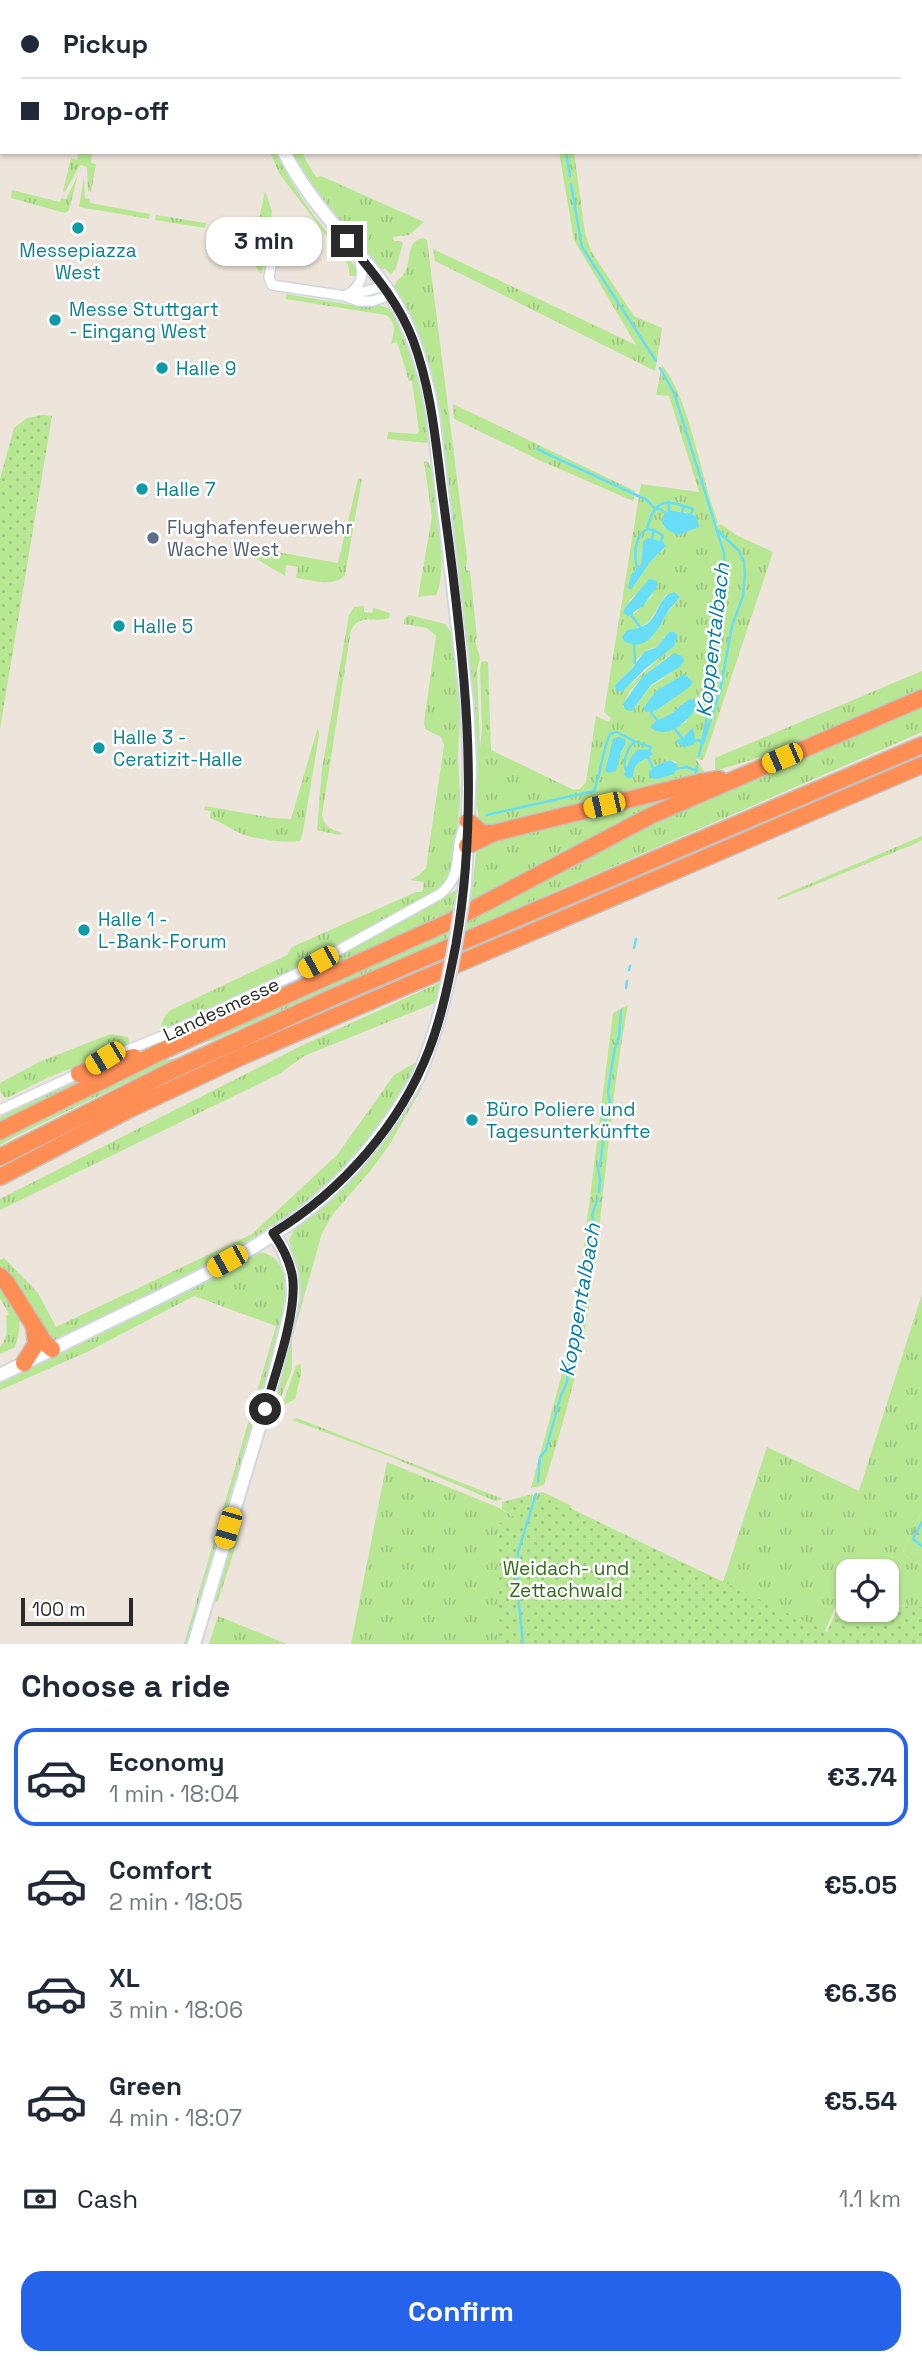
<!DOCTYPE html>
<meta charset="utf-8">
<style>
body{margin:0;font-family:"Space Grotesk",sans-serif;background:#f2f2f3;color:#1f2937;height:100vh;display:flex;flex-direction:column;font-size:26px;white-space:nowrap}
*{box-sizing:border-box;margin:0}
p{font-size:23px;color:#747a83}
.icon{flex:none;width:38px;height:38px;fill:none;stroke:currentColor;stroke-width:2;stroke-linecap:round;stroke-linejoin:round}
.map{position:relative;height:1644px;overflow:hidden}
.side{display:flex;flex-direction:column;background:#fff;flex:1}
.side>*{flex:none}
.guide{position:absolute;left:0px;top:0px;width:922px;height:154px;box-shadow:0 2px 5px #0004;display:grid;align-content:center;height:154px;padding:0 21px;background:#fff}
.tools{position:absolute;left:836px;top:1559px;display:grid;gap:14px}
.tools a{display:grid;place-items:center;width:63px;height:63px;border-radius:14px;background:#fff;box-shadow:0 2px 5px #0004;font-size:35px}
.scale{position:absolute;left:21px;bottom:18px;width:112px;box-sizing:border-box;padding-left:7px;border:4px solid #2a2a2a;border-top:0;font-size:19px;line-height:24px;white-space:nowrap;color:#2a2a2a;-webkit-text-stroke:5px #fff;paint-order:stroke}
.end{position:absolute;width:32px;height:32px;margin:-16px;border:9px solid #2a2a2a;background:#fff;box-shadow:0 0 0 4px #fff}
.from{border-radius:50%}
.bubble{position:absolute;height:49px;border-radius:21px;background:#fff;box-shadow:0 2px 5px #0004;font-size:23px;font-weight:700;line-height:49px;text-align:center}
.car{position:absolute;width:21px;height:42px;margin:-21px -10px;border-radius:9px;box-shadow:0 0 5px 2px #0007;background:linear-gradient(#f5c518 24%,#345 0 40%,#f5c518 0 76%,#345 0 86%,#f5c518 0)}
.guide b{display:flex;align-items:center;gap:24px;height:66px;font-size:26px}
.guide b+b{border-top:2px solid #e0e1e3}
.guide i{width:18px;height:18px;background:#1f2937}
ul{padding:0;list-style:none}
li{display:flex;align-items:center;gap:21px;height:98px;margin:0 14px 10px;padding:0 7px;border:4px solid transparent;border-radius:21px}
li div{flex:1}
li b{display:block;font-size:26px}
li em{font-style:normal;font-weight:700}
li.selected{border-color:#2563eb}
li>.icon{width:63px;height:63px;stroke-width:1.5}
h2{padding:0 21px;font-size:32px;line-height:84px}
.pay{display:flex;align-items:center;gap:18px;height:77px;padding:0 21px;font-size:26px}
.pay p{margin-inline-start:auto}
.primary-button{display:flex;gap:14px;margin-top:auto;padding:14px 21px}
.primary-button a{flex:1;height:80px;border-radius:21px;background:#2563eb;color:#fff;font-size:28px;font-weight:700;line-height:80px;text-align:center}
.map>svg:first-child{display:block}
.grass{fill:url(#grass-tufts);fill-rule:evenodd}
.forest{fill:url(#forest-firs)}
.park{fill:url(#park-dots)}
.water{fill:#68ddf6}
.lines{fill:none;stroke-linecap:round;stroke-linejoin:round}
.stream{stroke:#68ddf6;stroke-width:2.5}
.street-casing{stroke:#d1d6e4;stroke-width:12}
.secondary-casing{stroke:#d1d6e4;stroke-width:16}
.highway-casing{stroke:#c3c3c3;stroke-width:19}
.street{stroke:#fff;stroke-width:9}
.secondary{stroke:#fff;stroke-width:12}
.highway{stroke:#ff8e55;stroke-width:16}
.tram{stroke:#9ea4b6;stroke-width:2}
.secondary-bridge-casing{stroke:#d1d6e4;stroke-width:16;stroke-linecap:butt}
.secondary-bridge{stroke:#fff;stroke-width:12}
.route{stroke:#2a2a2a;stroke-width:9}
.culture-dot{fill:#0f9aa8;stroke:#fff;stroke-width:2.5}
.service-dot{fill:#5c6f8a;stroke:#fff;stroke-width:2.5}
.labels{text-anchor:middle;stroke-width:5;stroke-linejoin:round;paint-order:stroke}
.culture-label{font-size:19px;fill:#0d838f;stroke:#fff;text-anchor:start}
.service-label{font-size:19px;fill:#4e5e75;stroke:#fff;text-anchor:start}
.street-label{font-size:19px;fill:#2a2a2a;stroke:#fff}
.park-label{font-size:19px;fill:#306c16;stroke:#fff}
.water-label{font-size:21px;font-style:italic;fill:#057ca3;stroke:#fff}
</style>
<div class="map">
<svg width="922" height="1644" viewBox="0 0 922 1644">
<defs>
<pattern id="grass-tufts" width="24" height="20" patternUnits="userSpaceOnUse" patternTransform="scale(1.75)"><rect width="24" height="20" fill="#b8e794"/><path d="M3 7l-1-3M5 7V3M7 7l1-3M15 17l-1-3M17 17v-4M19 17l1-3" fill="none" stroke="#9ec680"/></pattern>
<pattern id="forest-firs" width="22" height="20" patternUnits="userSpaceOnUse" patternTransform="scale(1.75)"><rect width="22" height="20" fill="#b8e794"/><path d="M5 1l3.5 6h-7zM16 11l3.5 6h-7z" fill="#9ec680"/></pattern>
<pattern id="park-dots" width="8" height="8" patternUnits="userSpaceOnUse" patternTransform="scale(1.75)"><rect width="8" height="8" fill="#b8e794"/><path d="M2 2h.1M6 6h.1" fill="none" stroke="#9ec680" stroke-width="1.8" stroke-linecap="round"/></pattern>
</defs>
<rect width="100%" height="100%" fill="#ede4db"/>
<path class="grass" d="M67,0H223L66,2Z
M466,0H580L463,2Z
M79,152H92L91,163L96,164L91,192L88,191L87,167L80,165L65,192L63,191L71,158L77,160Z
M270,152H276C291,185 313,216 336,243C344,253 352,262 359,273L356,276H350L348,265L279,173Z
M291,152H301L316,177L321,176L424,222L409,235L393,237L394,241H400L403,243L396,268L391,275L385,268L381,271C349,230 316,198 291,152Z
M559,152H574L585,233L591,251L634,316L662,328L655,371L435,261L433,249L636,345L574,240Z
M78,175L69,210L65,213L11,198L12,190L60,202L61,198L66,199Z
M84,176L85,198L90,199V203L150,214L149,219L79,207Z
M265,191L272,211L269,238L212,229V223L264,232L266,221L259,219Z
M156,215L206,223L205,228L155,220Z
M423,238L427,240L467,557L466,570L470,571L477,637L475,640L480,658L477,670L480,748L482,728L480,669L481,662L485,661L488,662L491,750L574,790L580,789L586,782L596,716L609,722L611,718L604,712L641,484L699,492L669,396L656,395L662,365C691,401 700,477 718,522L714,527L721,524L736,535L773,552L705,756L702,760L695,758L706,774L489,828L479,820L477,806L475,810L476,726L450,492L431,369L416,329L394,288C396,279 401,279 404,274C412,261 405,242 423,238ZM675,511L688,513L694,529L679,535L663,526L667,514ZM666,546L650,562L631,590V575L641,564V549ZM638,592L653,595L632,616L629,601ZM666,595L680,598L667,613L652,638L643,643L636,628C653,625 656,607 666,595ZM665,636L668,650C660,657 626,690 620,692L615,685L631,670L637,659L647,650L659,646ZM670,655L672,673L651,686L632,711L623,707C630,683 652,670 670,655ZM684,674L681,693L657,710L644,707L656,691ZM689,699H695L686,722L665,733L656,721L671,714ZM626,743L619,756L605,770L610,750ZM639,749L651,751L648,757H644L637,764L633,772H625C631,764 631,756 639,749ZM670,760L677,762L663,778H649V771L657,765Z
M253,249L263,254L265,261L261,274L247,254Z
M286,294L352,305H379L392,310L413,360L421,388L429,438L427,443L387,439L388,432L417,434L419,431L412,381H409L397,342L391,344C394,332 397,323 386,315L286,299Z
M453,404L635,491L633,501L539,460L454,419Z
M424,461L428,462L432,470C435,499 449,571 436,595L418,597L432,517Z
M362,478L345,575C333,588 313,580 296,578L298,567L286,565L285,576L255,558L254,553L249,552L250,547L338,563L358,479Z
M364,606V612L372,613L373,608L390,613L389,618C374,624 361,612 351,630L322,815C325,827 330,829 342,833L339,835L317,830L322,769L349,615L354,607Z
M409,615L445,624L452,633L461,703L458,755L460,797L455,866L444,888L291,973L162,1033C159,1025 164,1015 171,1010L287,955L292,947L416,892H422L424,882L410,880L419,875L426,868L444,745L441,737L425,729L424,723L436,636L427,628L404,624V619Z
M922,671V689L764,756L715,771V758Z
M922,703V732L214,1040L197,1044L641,828Z
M318,727L319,735L303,832L300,841C282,843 258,840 242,834C230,829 222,822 210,818L211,811L204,810L205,806L273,818L291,819Z
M694,788C562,859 431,932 289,984L288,982L473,881L476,852L483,843Z
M922,836V840L912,845L778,900L777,898L795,890Z
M441,982L435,1003L304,1056L279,1074L0,1210V1199L301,1046Z
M628,1005C610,1100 605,1197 591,1292C582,1358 564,1422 544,1485L531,1488L573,1333L613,1013Z
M110,1034L128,1037L130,1046L49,1077L9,1097H4L0,1091V1083L39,1062Z
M175,1059L16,1136L0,1145V1137L154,1061Z
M418,1061L396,1106L343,1167L304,1204L221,1259L52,1344L0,1269V1260L4,1258L38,1293L56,1327L252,1234L337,1155L394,1075Z
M123,1064L0,1125V1117L62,1084Z
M421,1087L422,1088L388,1147L371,1170L333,1214L322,1233L292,1339V1369L280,1400L276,1399L300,1297L299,1275L289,1240L294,1230L334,1198L367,1162Z
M257,1252C285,1253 287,1284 288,1305L191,1644H184L276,1326L194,1296L87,1352L0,1390V1381Z
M0,1284C18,1310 25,1317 15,1347L0,1354V1347C8,1338 7,1327 6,1316L9,1314L0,1298Z
M922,1294V1510L903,1551L907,1557L922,1566V1611L916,1613L905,1606L887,1605V1572H849V1602L838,1601L824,1633L682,1644L723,1582L767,1447L859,1491Z
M301,1364V1375L295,1399L282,1406L296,1366Z
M297,1418L503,1499L495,1501L391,1457L292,1420Z
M267,1428L243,1504L238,1539L218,1601L214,1603L212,1602L242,1491Z
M387,1462L497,1507L527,1524L534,1494L543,1492L572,1506L567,1518L548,1644H351Z
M218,1616L287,1644H209Z"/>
<path class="forest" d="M922,1510V1566L907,1557L903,1551Z"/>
<path class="park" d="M42,415L52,416L0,729V479L14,428L27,418Z
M533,1494L529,1521L543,1495L827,1632L840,1602H849V1610H887V1606L922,1607V1644H497L499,1523L526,1527L527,1525L502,1509V1502Z"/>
<path class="water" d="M669,510L691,514L697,517L699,527L679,535C670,532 664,529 661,520Z
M648,538L663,542L666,546L650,562L631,590L628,588L631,575L641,564L643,541Z
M649,579L657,581L658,585L643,606L628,616L623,613L625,608Z
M674,592L680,597C675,603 669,609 666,615C656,632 647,653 624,641L622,638L626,631C633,628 641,629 648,623C659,614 659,596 674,592Z
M669,632H674L678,635L674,646L644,670L623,691H616L615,685L631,670L644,652L657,647Z
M674,653L682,656L684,661L681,666L651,685L632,711L625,710L623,704L642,677Z
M684,674L692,681L691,686L657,710L645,712L644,707L656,691Z
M689,699H695L698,706C688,721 667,742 650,727L656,721L671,714Z
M693,727L695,739L693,745L683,747L675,741L683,738Z
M619,737L625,739L626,743L621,752L616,771L608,773L605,770L613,739Z
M639,749L649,750L653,754C644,762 634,759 633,777L628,779L624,774C628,766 630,754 639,749Z
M670,760L678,765L674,774L658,779L649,778V771L657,765Z"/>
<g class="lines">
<path class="stream" d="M572,2L573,0
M566,152L570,176
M571,184L582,247L656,361
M660,368L674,393L724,553L725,573L707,718L699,756
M537,449L647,500L655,509H660L667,514
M669,510V502
M682,513L684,506
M647,529L654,530L652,539
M654,530L663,536L661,541
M637,569C634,556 634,536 647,529C655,498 664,499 693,509L691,514
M632,612V616L641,628L640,630
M634,642L635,663
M652,710L651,713L658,721
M674,728L683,739
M692,741L699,740L702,743
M703,743L720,691L732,626L743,596L745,574L744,562L739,551L716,529
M676,769L687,767L697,771
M626,770C622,761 628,749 634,741
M696,774L697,766
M487,815L594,791C601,772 602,752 610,734L617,732L636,742L651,747L647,755L653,768
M634,948L636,939
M629,970L630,966
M626,988L627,981
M599,1192L600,1180L598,1168L601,1159L605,1119L610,1103L608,1091L615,1047L619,1038L621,1011
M538,1482L540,1457L546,1450L561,1395L567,1382L568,1364L574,1354V1339L582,1311L583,1288L587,1275L586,1266L594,1223L592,1215L598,1198
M922,1522L913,1539L922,1546
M187,1644L196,1613
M523,1644L517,1586L518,1552L536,1494"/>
<g class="street-casing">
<path id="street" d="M274,248L269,277L272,285L345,296L358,301H373L390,295
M351,295L385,286
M345,296C363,286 364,276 359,258
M103,1060L165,1035L294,975L440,894C466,873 452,849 465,826
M0,1110L82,1072"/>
</g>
<g class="secondary-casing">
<path id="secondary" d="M241,0V2
M59,2L60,0
M0,70L2,69
M0,86L2,85
M284,152C308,200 345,236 378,277C409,316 425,368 433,416L467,704L470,766L465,884
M0,1375C49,1351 99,1326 149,1302C208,1273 272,1242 322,1198C362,1163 392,1122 418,1077
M194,1644L273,1381L290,1313L293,1297L292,1274L283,1249L273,1233"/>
</g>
<g class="highway-casing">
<path id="highway" d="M296,2L298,0
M327,2L330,0
M353,2L355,0
M380,2L383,0
M468,821L482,833H494L700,782L719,779
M467,846L494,833
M79,1074L134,1057
M0,1131L160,1052L449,922L652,815L922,698
M0,1157L173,1070L333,997L922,745
M0,1177L130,1109L245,1055L922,765
M0,1276L7,1283L44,1342L52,1349
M24,1363L36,1344L34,1327"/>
</g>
<use href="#street" class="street"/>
<use href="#secondary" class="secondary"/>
<use href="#highway" class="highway"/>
<path class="tram" d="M447,2L450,0
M0,102L2,101"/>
<g class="secondary-bridge-casing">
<path id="secondary-bridge" d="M418,1077C445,1014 455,950 465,884"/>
</g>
<use href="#secondary-bridge" class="secondary-bridge"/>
</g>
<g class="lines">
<path class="route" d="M265,1409C275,1375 299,1307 292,1274C289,1259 282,1246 273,1233C342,1191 400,1125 429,1050C442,1016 449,980 456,944C481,798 464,652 444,506C436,449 433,394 413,340C398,301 373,273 347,241"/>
</g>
<g class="culture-dot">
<circle cx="78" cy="228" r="7"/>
<circle cx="55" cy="320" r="7"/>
<circle cx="162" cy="368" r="7"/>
<circle cx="142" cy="489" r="7"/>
<circle cx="119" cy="626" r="7"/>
<circle cx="99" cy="748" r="7"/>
<circle cx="84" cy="930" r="7"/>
<circle cx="472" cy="1120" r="7"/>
</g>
<circle class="service-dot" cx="153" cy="538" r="7"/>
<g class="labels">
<g class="culture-label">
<text x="78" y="257" text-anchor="middle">Messepiazza<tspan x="78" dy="22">West</tspan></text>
<text x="69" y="316">Messe Stuttgart<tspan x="69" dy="22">- Eingang West</tspan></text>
<text x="176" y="375">Halle 9</text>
<text x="156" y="496">Halle 7</text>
<text x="133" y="633">Halle 5</text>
<text x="113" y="744">Halle 3 -<tspan x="113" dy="22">Ceratizit-Halle</tspan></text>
<text x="98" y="926">Halle 1 -<tspan x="98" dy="22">L-Bank-Forum</tspan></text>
<text x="486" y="1116">Büro Poliere und<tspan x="486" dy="22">Tagesunterkünfte</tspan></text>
</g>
<g class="service-label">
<text x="167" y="534">Flughafenfeuerwehr<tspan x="167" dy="22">Wache West</tspan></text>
</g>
<g class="street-label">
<text transform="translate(221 1009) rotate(-25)" y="7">Landesmesse</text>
</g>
<g class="park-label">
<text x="566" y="1575">Weidach- und<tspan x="566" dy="22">Zettachwald</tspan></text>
</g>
<g class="water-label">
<text transform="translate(713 640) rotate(-83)" y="7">Koppentalbach</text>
<text transform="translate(580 1300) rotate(-80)" y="7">Koppentalbach</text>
</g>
</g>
</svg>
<div class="tools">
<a><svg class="icon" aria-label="locate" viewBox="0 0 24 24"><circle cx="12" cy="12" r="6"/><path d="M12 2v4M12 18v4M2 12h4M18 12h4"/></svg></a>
</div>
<div class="scale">100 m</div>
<i class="end from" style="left:265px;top:1409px"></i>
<i class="end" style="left:347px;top:241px"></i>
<div class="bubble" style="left:206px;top:217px;width:116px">3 min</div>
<i class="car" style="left:782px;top:758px;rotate:247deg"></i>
<i class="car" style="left:604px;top:805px;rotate:257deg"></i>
<i class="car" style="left:318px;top:962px;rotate:241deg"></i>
<i class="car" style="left:105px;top:1058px;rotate:239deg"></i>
<i class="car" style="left:227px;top:1261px;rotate:241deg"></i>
<i class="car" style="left:228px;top:1528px;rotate:196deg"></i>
<div class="guide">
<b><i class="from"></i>Pickup</b>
<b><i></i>Drop-off</b>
</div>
</div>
<section class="side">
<h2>Choose a ride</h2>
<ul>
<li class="selected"><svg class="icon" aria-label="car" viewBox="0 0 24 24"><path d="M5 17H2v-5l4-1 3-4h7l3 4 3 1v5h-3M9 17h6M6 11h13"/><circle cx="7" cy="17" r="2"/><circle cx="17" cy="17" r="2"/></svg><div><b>Economy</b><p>1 min · 18:04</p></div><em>€3.74</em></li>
<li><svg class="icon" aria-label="car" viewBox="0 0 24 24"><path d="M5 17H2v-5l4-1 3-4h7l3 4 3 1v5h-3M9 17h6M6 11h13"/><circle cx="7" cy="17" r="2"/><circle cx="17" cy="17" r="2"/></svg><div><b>Comfort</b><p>2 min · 18:05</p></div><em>€5.05</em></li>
<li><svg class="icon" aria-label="car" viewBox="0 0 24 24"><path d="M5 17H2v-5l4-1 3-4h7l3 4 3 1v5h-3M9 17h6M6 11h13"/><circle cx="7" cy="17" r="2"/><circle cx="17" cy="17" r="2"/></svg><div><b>XL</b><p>3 min · 18:06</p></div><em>€6.36</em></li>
<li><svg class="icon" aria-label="car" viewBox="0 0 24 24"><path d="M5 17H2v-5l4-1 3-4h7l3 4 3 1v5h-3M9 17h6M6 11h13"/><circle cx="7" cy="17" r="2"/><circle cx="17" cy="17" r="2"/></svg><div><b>Green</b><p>4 min · 18:07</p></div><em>€5.54</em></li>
</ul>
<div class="pay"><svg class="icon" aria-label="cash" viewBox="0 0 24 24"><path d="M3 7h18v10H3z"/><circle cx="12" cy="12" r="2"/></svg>Cash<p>1.1 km</p></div>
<div class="primary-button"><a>Confirm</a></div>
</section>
